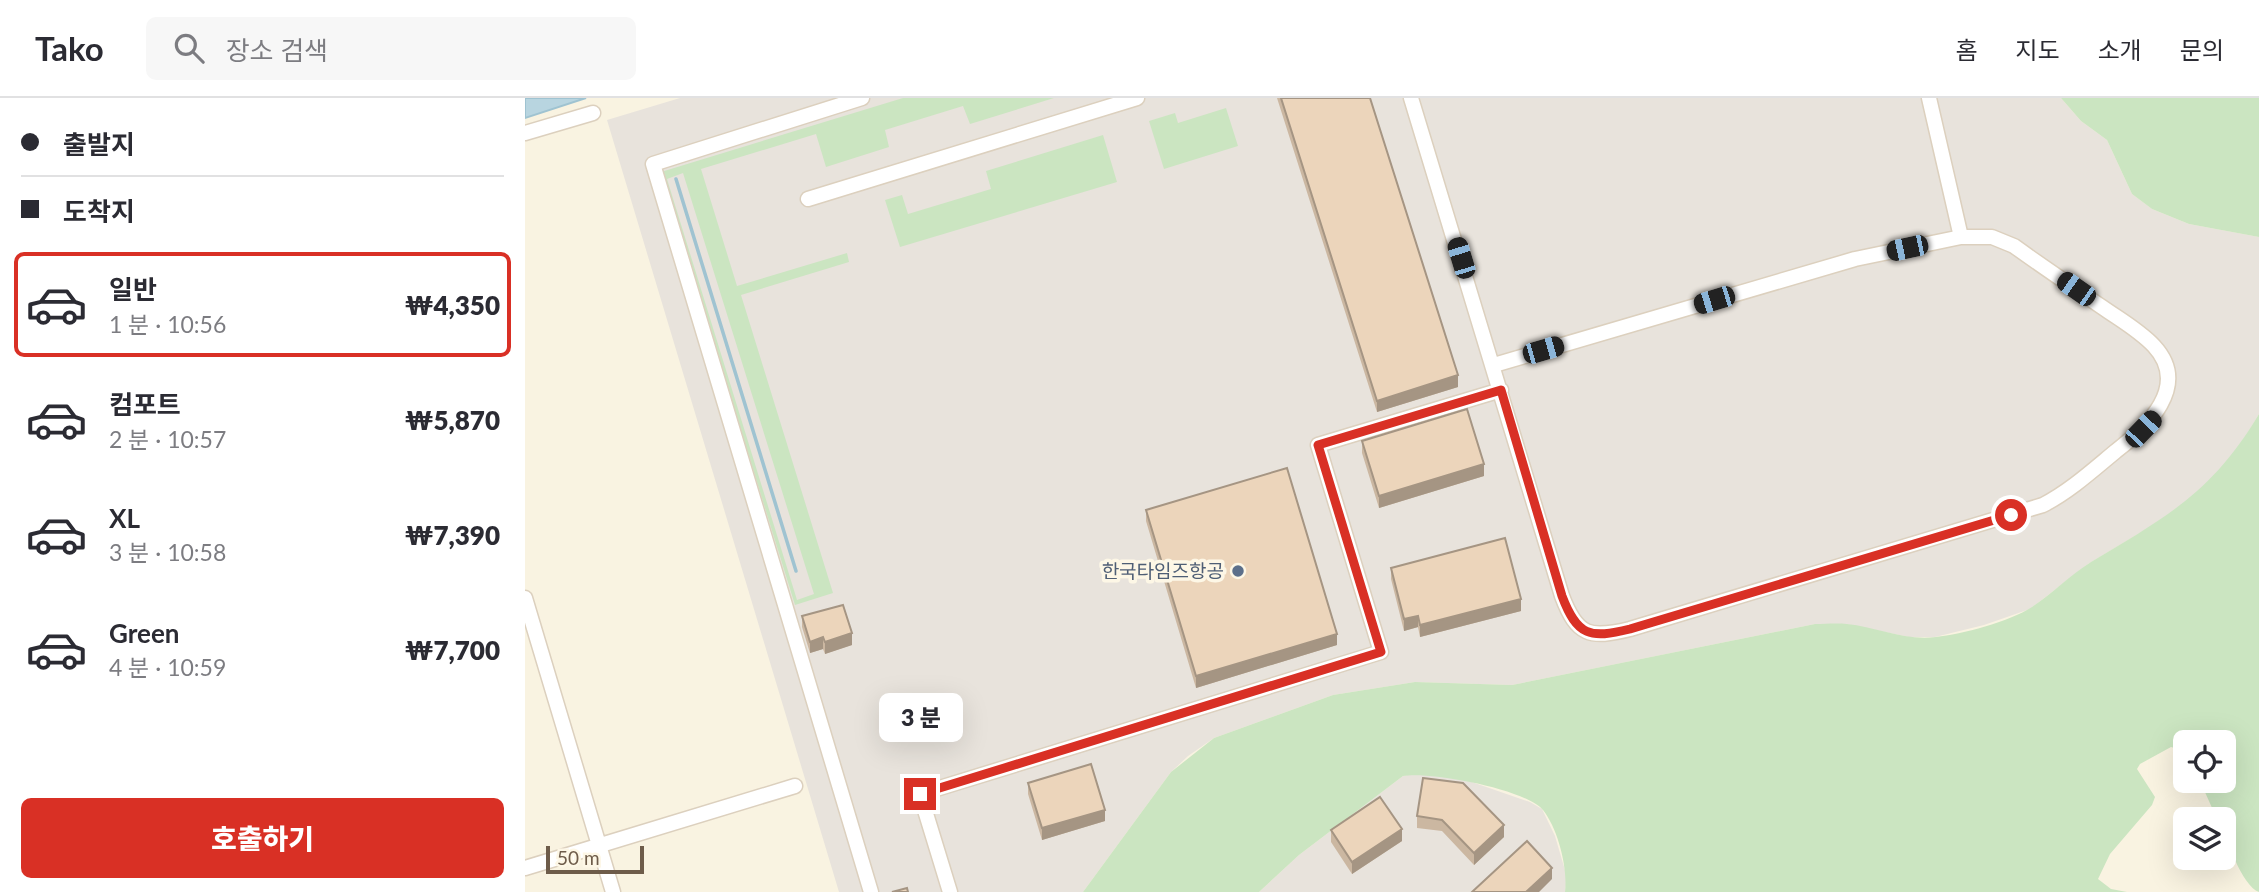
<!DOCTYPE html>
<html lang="ko">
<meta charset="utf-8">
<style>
body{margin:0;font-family:Lato,"Noto Sans KR",sans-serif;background:#f7f7f7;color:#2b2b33;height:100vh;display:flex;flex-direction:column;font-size:26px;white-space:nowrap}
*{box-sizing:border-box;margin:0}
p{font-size:23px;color:#7c7c81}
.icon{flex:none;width:38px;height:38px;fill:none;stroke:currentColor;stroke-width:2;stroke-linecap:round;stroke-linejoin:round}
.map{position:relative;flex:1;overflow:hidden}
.drawer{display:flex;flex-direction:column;background:#fff;width:525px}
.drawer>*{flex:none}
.top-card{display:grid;align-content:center;height:154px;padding:0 21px;background:#fff}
.buttons{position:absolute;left:1648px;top:632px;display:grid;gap:14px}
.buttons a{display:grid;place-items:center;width:63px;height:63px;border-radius:10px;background:#fff;box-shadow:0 7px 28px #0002;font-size:35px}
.scale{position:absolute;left:21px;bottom:18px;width:98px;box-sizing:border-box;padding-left:7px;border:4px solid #6e5c4a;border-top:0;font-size:19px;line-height:24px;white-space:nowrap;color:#6e5c4a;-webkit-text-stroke:5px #fdf7e6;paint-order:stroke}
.end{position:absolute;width:32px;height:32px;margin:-16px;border:9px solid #d93025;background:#fff;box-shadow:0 0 0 4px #fff}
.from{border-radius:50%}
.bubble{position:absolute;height:49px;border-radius:10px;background:#fff;box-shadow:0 7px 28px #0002;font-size:23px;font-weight:800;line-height:49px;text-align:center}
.car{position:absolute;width:21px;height:42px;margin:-21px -10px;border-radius:9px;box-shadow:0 0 5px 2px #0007;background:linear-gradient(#222 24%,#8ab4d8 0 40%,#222 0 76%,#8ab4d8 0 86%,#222 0)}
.top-card b{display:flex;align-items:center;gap:24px;height:66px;font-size:26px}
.top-card b+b{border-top:2px solid #e1e1e2}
.top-card i{width:18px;height:18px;background:#2b2b33}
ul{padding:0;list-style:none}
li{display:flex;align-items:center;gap:21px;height:105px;margin:0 14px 10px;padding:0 7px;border:4px solid transparent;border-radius:10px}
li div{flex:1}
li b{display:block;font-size:26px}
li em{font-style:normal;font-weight:800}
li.current{border-color:#d93025}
li>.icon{width:63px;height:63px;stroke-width:1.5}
.action{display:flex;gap:14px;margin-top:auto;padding:14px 21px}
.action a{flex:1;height:80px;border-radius:10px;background:#d93025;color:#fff;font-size:28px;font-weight:800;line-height:80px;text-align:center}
header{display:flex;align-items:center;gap:42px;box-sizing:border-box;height:98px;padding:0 35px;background:#fff;border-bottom:2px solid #e1e1e2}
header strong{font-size:33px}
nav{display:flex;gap:38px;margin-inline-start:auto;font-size:24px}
.search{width:490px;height:63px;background:#f7f7f7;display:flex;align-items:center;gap:18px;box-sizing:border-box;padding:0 24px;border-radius:10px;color:#7c7c81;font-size:26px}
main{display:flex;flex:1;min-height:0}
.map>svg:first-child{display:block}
.industrial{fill:#e8e3dc}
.green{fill:#cbe5c1;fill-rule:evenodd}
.water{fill:#b8d5e0;stroke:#9fc3d1;stroke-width:2}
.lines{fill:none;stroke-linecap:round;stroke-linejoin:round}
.stream{stroke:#9fc3d1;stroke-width:3.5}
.minor-casing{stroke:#dcd0be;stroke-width:17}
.minor{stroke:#fff;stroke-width:14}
.wall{fill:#cbb7a1}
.shaded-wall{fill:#a59583}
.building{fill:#ecd5bb;stroke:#a59583;stroke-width:2}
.route{stroke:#d93025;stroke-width:9}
.service-dot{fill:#5c6f8a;stroke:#fdf7e6;stroke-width:2.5}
.labels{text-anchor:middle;stroke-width:7;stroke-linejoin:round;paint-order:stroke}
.service-label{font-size:19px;fill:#4e5e75;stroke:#fdf7e6;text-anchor:end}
</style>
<header>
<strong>Tako</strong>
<div class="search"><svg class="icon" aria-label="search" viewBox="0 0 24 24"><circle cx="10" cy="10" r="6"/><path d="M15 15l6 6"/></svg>장소 검색</div>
<nav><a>홈</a><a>지도</a><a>소개</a><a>문의</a></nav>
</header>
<main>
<section class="drawer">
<div class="top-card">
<b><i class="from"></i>출발지</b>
<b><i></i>도착지</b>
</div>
<ul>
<li class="current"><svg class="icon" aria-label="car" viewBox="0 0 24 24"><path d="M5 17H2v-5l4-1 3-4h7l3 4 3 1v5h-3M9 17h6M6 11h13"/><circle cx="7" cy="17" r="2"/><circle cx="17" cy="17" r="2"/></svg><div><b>일반</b><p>1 분 · 10:56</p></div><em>₩4,350</em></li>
<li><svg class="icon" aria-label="car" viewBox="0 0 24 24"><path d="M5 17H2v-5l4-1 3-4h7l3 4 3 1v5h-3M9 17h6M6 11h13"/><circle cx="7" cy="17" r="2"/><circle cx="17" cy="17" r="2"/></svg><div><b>컴포트</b><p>2 분 · 10:57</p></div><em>₩5,870</em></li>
<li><svg class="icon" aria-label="car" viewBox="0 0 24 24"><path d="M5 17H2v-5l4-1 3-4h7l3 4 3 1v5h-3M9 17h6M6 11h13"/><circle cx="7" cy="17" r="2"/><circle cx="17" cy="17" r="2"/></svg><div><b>XL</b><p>3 분 · 10:58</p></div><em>₩7,390</em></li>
<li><svg class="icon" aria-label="car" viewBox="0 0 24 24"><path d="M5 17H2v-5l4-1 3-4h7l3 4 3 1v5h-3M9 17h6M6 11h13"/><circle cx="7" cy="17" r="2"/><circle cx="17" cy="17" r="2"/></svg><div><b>Green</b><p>4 분 · 10:59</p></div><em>₩7,700</em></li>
</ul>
<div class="action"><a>호출하기</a></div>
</section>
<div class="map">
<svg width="1734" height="794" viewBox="0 0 1734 794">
<rect width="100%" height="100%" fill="#f9f3e1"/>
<path class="industrial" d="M155,0H1536L1556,23L1582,42L1607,96L1627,111L1664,126L1734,139V316L1713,351L1686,382L1650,414L1563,466L1505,511L1459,527L1410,539H1384L1321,526H1290L987,587L890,584L808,597L689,640L663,658L646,674L558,794H314L82,22Z
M892,675L941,682L1005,704L1017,711L1030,738L1042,779L1040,794H734L774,757L878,678Z"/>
<path class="green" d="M378,0H529L445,26L438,8L360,32L364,49L301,69L291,36L176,71L212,188L322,155L324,164L216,197L308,495L270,507L136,74ZM158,75L289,496L272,502L142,81Z
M1536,0H1734V139L1664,126L1627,111L1607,96L1582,42L1556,23Z
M701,10L713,48L639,71L624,23L650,15L653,25Z
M578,37L592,84L375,149L360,102L377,97L383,116L466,91L461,73Z
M1734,316V794C1717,788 1699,739 1699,721H1692L1675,683L1699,682V644H1661V662L1653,651L1646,649L1615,666L1612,671L1630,699L1627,707L1585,756L1573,781L1586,791L1602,794H1040C1043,770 1033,731 1018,712C1001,691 904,673 878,678L774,757L734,794H558L646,674L689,640L808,597L890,584L987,587L1290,526C1300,526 1311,525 1322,526C1351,529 1380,543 1411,539C1437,536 1484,524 1507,509C1527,496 1545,477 1566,464C1641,419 1687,395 1734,316Z"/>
<path class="water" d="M0,0H61L0,20Z"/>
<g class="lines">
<path class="stream" d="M151,81L271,473"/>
<g class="minor-casing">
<path id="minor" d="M337,0L128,66L346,794
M886,0L1037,498C1052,538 1065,541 1105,531L1518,407C1545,393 1568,372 1591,353C1622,329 1666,288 1629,248C1614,232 1594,221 1577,209C1548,189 1518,169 1489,148L1467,139H1436L1330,161L969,267
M1404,0L1436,139
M0,35L68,15
M283,101L612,0
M0,500L88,794
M0,770L270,688
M425,794L395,696L856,554L793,347L976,292"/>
</g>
<use href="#minor" class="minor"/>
</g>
<path class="wall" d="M752,0H845L933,289L852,314Z
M837,343L959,378L854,410L837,355Z
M621,412L812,547L671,590L621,423Z
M866,470L996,513L895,539L893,529L879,533L866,481Z
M277,518L327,547L300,556L298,551L285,555L277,529Z
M898,680L979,739L949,767L917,733L892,730V718Z
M503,685L580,723L517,742L503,696Z
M806,732L877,743L827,776L806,744Z"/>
<path class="shaded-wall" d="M933,277V289L852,314V303Z
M959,366V378L854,410V398Z
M996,501V513L895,539V527Z
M893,518V529L879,533V521Z
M327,535V547L300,556V544Z
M812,536V547L671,590V578Z
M298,539V551L285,555V544Z
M580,712V723L517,742V730Z
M979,727V739L949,767V755Z
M877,731V743L827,776V764Z
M1027,770V781L1014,794H1001Z"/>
<path class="building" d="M756,0H845L933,277L852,303Z
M942,311L959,366L854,398L837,343Z
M762,370L812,536L671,578L621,412Z
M980,440L996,501L895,527L893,518L879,521L866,470Z
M318,507L327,535L300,544L298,539L285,544L277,518Z
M566,666L580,712L517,730L503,685Z
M898,680L938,685L979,727L949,755L917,722L892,718Z
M855,699L877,731L827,764L806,732Z
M1002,743L1027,770L1001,794H947Z
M382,790L383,794H367Z"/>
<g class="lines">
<path class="route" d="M395,696L856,554L793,347L976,292L1037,498C1052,538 1065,541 1105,531L1486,417"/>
</g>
<circle class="service-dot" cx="713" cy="473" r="7"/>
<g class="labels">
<g class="service-label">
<text x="699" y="480">한국타임즈항공</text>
</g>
</g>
</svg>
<div class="buttons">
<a><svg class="icon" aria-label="locate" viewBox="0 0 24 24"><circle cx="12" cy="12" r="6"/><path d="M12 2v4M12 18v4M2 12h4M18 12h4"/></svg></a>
<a><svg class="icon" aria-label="layers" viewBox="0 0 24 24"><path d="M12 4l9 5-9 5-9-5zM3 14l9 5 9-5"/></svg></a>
</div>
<div class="scale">50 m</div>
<i class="end from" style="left:1486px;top:417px"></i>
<i class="end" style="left:395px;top:696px"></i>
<div class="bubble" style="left:354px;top:595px;width:84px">3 분</div>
<i class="car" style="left:1382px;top:150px;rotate:258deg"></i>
<i class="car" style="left:936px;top:160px;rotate:343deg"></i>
<i class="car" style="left:1551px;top:191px;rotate:305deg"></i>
<i class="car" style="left:1189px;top:202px;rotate:253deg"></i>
<i class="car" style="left:1018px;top:252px;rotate:74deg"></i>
<i class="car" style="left:1618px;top:331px;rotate:44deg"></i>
</div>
</main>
